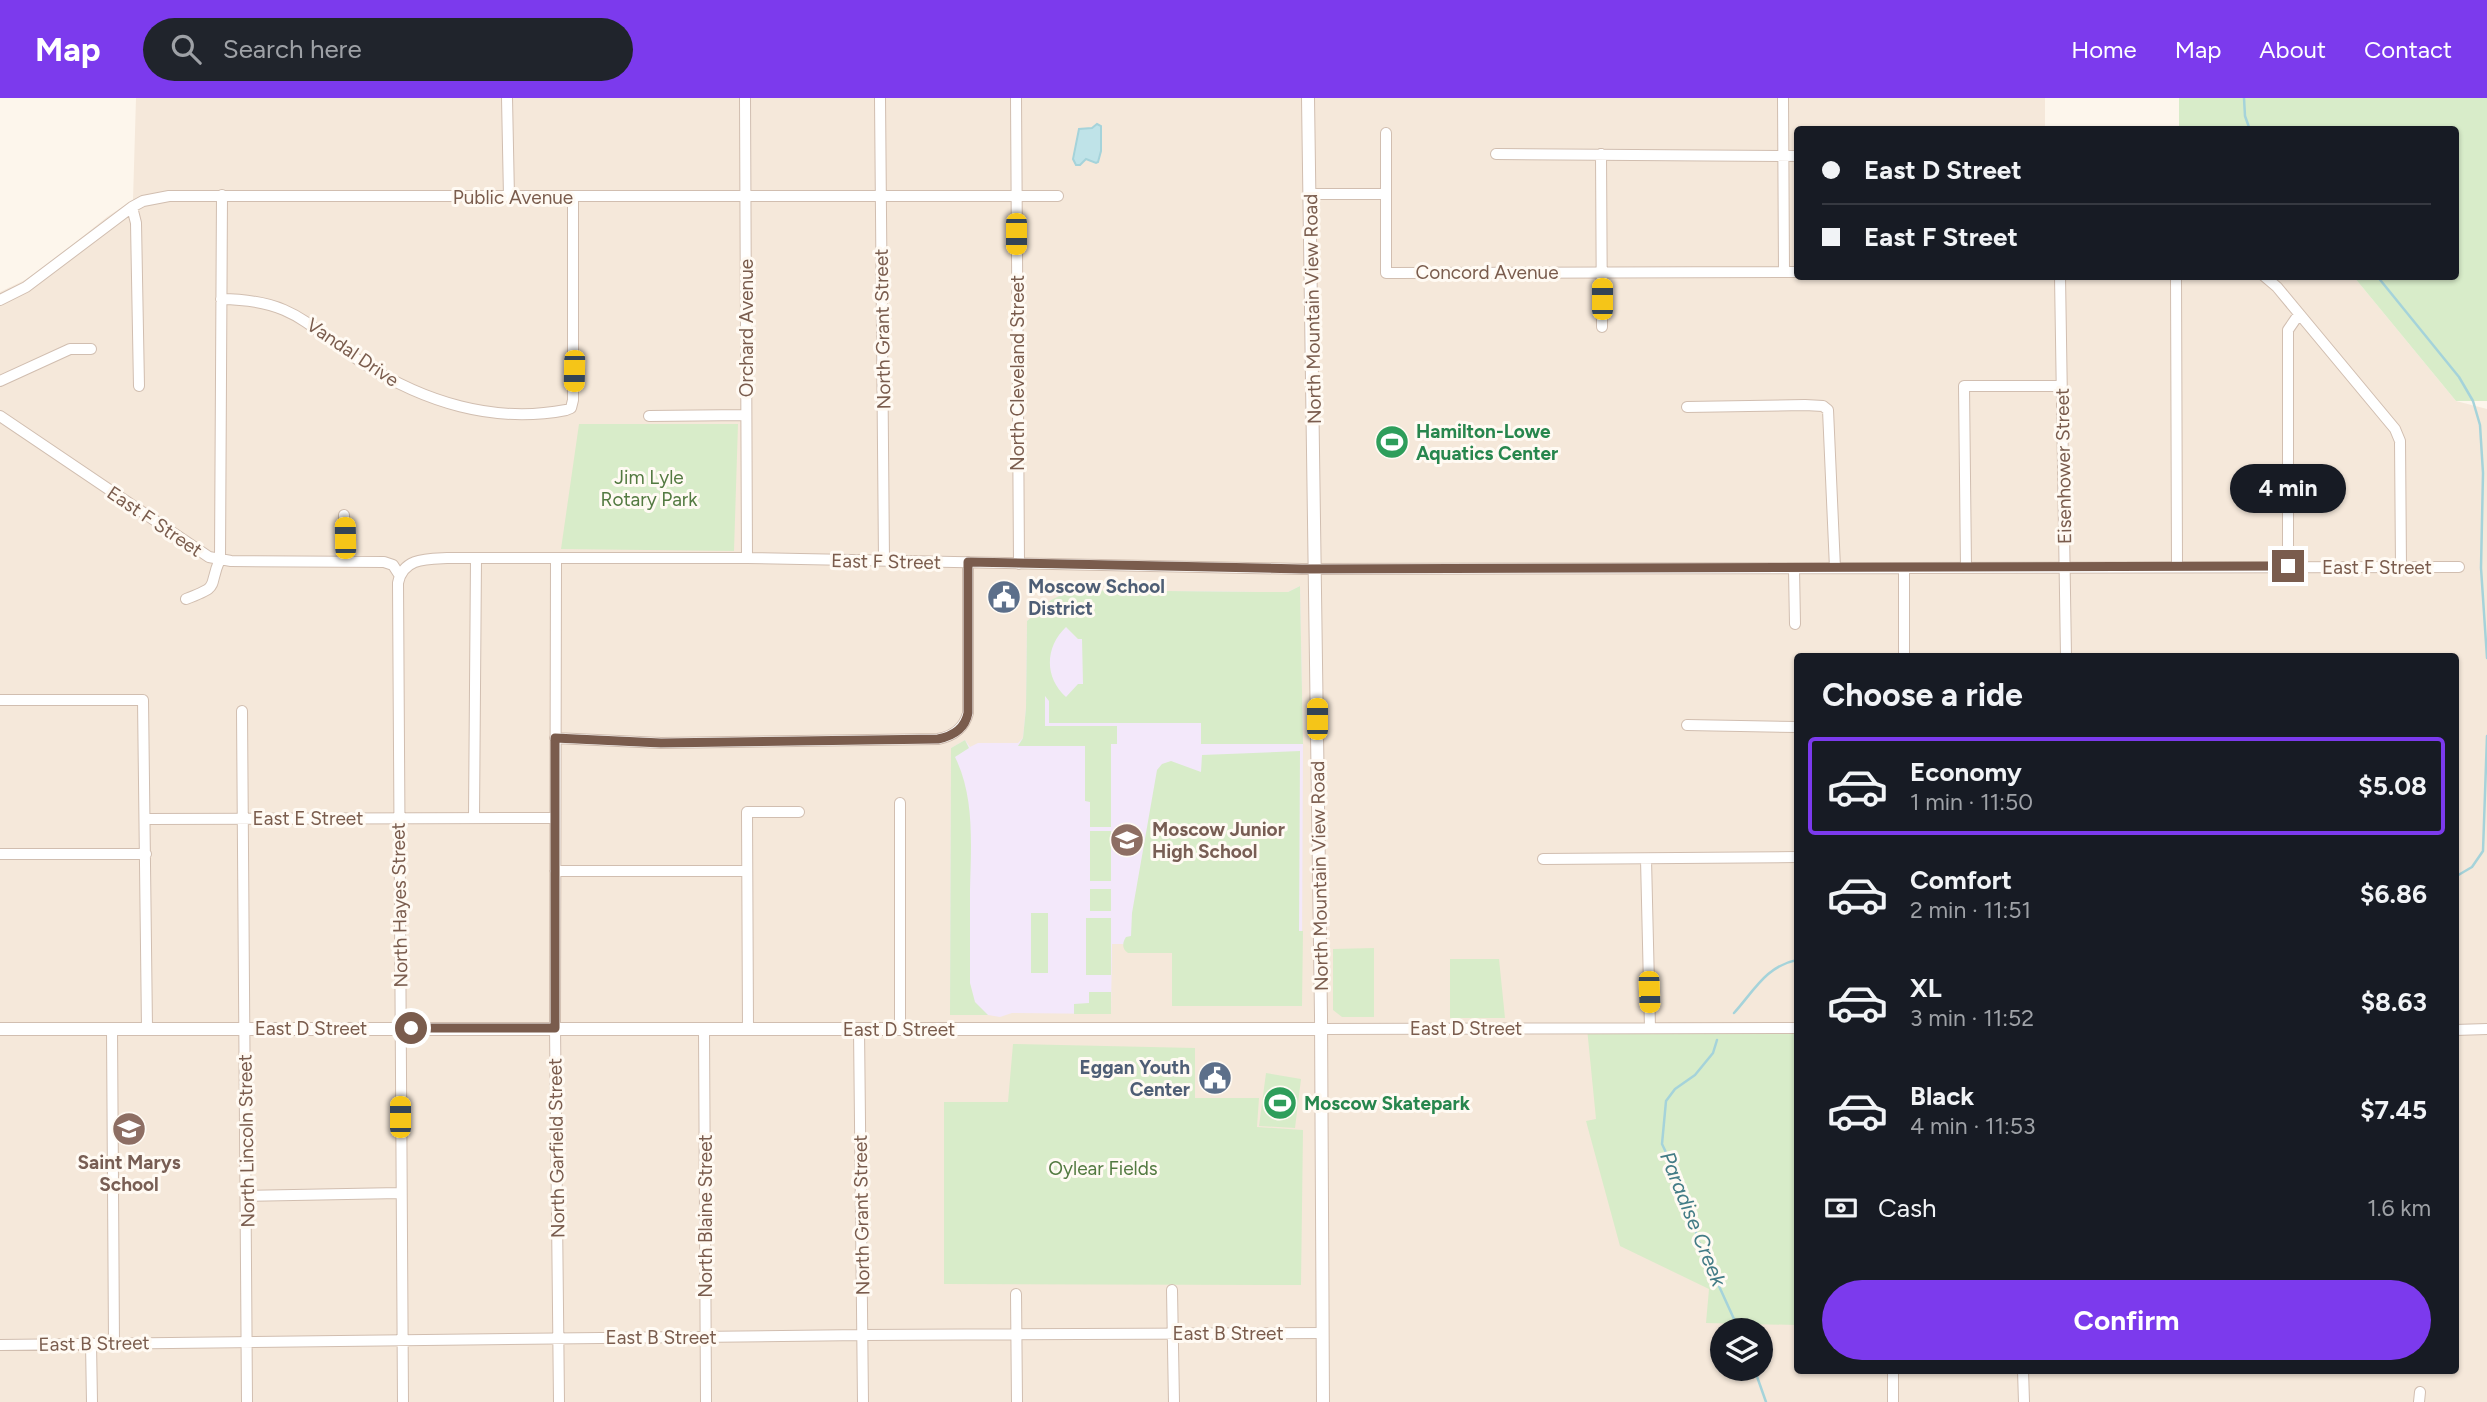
<!DOCTYPE html>
<meta charset="utf-8">
<style>
body{margin:0;font-family:Figtree,sans-serif;background:#20242c;color:#f1f3f6;height:100vh;display:flex;flex-direction:column;font-size:26px;white-space:nowrap}
*{box-sizing:border-box;margin:0}
p{font-size:23px;color:#9ea1a6}
.icon{flex:none;width:38px;height:38px;fill:none;stroke:currentColor;stroke-width:2;stroke-linecap:round;stroke-linejoin:round}
.map{position:relative;flex:1;overflow:hidden}
.panel{position:absolute;left:1794px;top:555px;width:665px;height:721px;display:flex;flex-direction:column;background:#171b24;border-radius:7px;box-shadow:0 2px 5px #0004}
.panel>*{flex:none}
.guide{position:absolute;left:1794px;top:28px;width:665px;height:154px;border-radius:7px;box-shadow:0 2px 5px #0004;display:grid;align-content:center;height:154px;padding:0 28px;background:#171b24}
.buttons{position:absolute;left:1710px;top:1220px;display:grid;gap:14px}
.buttons a{display:grid;place-items:center;width:63px;height:63px;border-radius:50%;background:#171b24;box-shadow:0 2px 5px #0004;font-size:35px}
.end{position:absolute;width:32px;height:32px;margin:-16px;border:9px solid #7a5c4d;background:#fff;box-shadow:0 0 0 4px #fff}
.from{border-radius:50%}
.bubble{position:absolute;height:49px;border-radius:24px;background:#171b24;box-shadow:0 2px 5px #0004;font-size:23px;font-weight:700;line-height:49px;text-align:center}
.car{position:absolute;width:21px;height:42px;margin:-21px -10px;border-radius:9px;box-shadow:0 0 5px 2px #0007;background:linear-gradient(#f5c518 24%,#345 0 40%,#f5c518 0 76%,#345 0 86%,#f5c518 0)}
.guide b{display:flex;align-items:center;gap:24px;height:66px;font-size:26px}
.guide b+b{border-top:2px solid #363941}
.guide i{width:18px;height:18px;background:#f1f3f6}
ul{padding:0;list-style:none}
li{display:flex;align-items:center;gap:21px;height:98px;margin:0 14px 10px;padding:0 14px;border:4px solid transparent;border-radius:7px}
li div{flex:1}
li b{display:block;font-size:26px}
li em{font-style:normal;font-weight:700}
li.active{border-color:#7c3aed}
li>.icon{width:63px;height:63px;stroke-width:1.5}
h2{padding:0 28px;font-size:32px;line-height:84px}
.pay{display:flex;align-items:center;gap:18px;height:77px;padding:0 28px;font-size:26px}
.pay p{margin-inline-start:auto}
.cta{display:flex;gap:14px;margin-top:auto;padding:14px 28px}
.cta a{flex:1;height:80px;border-radius:42px;background:#7c3aed;color:#fff;font-size:28px;font-weight:700;line-height:80px;text-align:center}
header{display:flex;align-items:center;gap:42px;box-sizing:border-box;height:98px;padding:0 35px;background:#7c3aed;color:#fff}
header strong{font-size:33px}
nav{display:flex;gap:38px;margin-inline-start:auto;font-size:24px}
.search{width:490px;height:63px;background:#20242c;display:flex;align-items:center;gap:18px;box-sizing:border-box;padding:0 24px;border-radius:38px;color:#9ea1a6;font-size:26px}
.map>svg:first-child{display:block}
.residential{fill:#f5e8da;fill-rule:evenodd}
.education{fill:#f3e8fa}
.green{fill:#d8ecc9;fill-rule:evenodd}
.water{fill:#bfe3e8;stroke:#a5d3da;stroke-width:2}
.lines{fill:none;stroke-linecap:round;stroke-linejoin:round}
.stream{stroke:#a5d3da;stroke-width:2.5}
.minor-casing{stroke:#d1beb0;stroke-width:12}
.tertiary-casing{stroke:#d1beb0;stroke-width:14}
.minor{stroke:#fff;stroke-width:10}
.tertiary{stroke:#fff;stroke-width:12}
.route{stroke:#7a5c4d;stroke-width:9}
.labels{text-anchor:middle;stroke-width:6;stroke-linejoin:round;paint-order:stroke}
.street-label{font-size:19px;fill:#7a5c4d;stroke:#fffaf3}
.leisure-label{font-size:19px;font-weight:bold;fill:#27864d;stroke:#fffaf3;text-anchor:start}
.park-label{font-size:19px;fill:#537a41;stroke:#fffaf3}
.service-label{font-size:19px;font-weight:bold;fill:#4e5e75;stroke:#fffaf3;text-anchor:start}
.education-label{font-size:19px;font-weight:bold;fill:#785e54;stroke:#fffaf3;text-anchor:start}
.water-label{font-size:21px;font-style:italic;fill:#437c86;stroke:#fffaf3}
</style>
<header>
<strong>Map</strong>
<div class="search"><svg class="icon" aria-label="search" viewBox="0 0 24 24"><circle cx="10" cy="10" r="6"/><path d="M15 15l6 6"/></svg>Search here</div>
<nav><a>Home</a><a>Map</a><a>About</a><a>Contact</a></nav>
</header>
<div class="map">
<svg width="2487" height="1304" viewBox="0 0 2487 1304">
<rect width="100%" height="100%" fill="#fdf6ec"/>
<path class="residential" d="M136,0H2045V31L1797,32V178L2354,179L2456,303L2487,311V1304H0V194L25,182L51,164L107,119L133,102ZM1797,558H2455V1272H1797ZM1722,1232H1760V1270H1722Z"/>
<path class="education" d="M1300,488L1303,646L1302,855H1128L1123,846H1112L1111,916L1012,915L1000,919L988,917H950L951,650L965,642L970,649L978,645H1018L1023,640L1026,610L1027,523L1051,502L1073,491L1077,492L1258,494H1288Z"/>
<path class="green" d="M2179,0H2487V303H2456L2354,179L2455,178V32L2179,31Z
M579,326H738L734,453L561,451Z
M1300,488L1303,646H1201V625H1049V603L1045,598V628H1117V646H1111V729H1090V704L1085,703V648H1018L1023,640L1026,610L1027,523L1051,502L1073,491L1077,492L1258,494H1288ZM1066,529L1078,541H1082L1083,586H1078L1066,599C1044,579 1045,549 1066,529Z
M965,642L969,650L955,659C975,699 971,748 970,793C970,824 970,854 970,885L975,904L988,917H950L951,650Z
M1300,653L1299,833H1303L1302,908H1172V855H1128C1122,851 1122,845 1126,839L1131,838L1132,815L1157,672L1162,666L1171,663L1201,674L1202,657Z
M1090,733H1111V783H1090Z
M1090,791H1111V813H1090Z
M1031,815H1048V875H1031Z
M1086,820H1111V877H1086Z
M1374,850V919H1342L1333,912V851Z
M1450,861H1499L1505,920H1450Z
M1089,894H1111V916H1074V906L1089,905Z
M1587,930H1797V1227L1706,1225L1709,1191L1620,1148L1586,1023L1596,1021Z
M1013,946L1195,950V1000H1259L1257,1029L1303,1032L1301,1187L944,1186V1004H1008Z
M1266,975L1301,981L1295,1030L1259,1028Z"/>
<path class="water" d="M1097,26L1101,28V53L1098,64L1096,65L1086,61L1080,67H1076L1073,61L1079,31L1092,30Z"/>
<g class="lines">
<path class="stream" d="M2244,0L2245,18L2250,32
M2377,178L2459,279L2473,303L2480,327L2483,375L2481,470L2487,560
M2455,779L2472,769L2483,753L2487,638
M1734,915C1754,893 1766,868 1797,862
M1717,942L1713,955L1695,977L1675,991L1666,1003L1662,1046L1672,1067L1670,1073L1691,1115L1698,1142L1739,1232
M1754,1270L1766,1304"/>
<g class="minor-casing">
<path id="minor" d="M507,0L509,99
M745,0L747,460
M880,0L884,463
M1016,0L1019,466
M1783,0L1784,174
M1386,35V175L1797,174
M1496,56L1797,58
M1601,56L1602,229
M1311,96H1386
M132,109L136,125L139,288
M2060,178L2066,558
M2176,178L2177,469
M2264,178L2277,189L2395,331L2400,343L2401,469
M221,201C296,202 306,228 363,265C424,304 494,326 566,312L571,310L573,302V99
M0,202L26,189L132,109L143,103L169,98H1058
M0,283L70,251H91
M1687,309L1805,307L1823,308L1828,312L1835,470
M0,318L209,459L231,463L384,464L393,467L400,478
M649,318L746,317
M344,417L345,464
M556,461L555,930L559,1304
M2288,468V232L2299,216
M1904,470V558
M1966,470L1964,288H2061
M1794,471L1795,526
M186,501C222,487 207,491 220,461L222,97
M0,602H143L147,930
M242,613L247,1304
M1687,627L1797,629
M555,640L661,645L938,641C953,638 964,631 968,615V464
M474,720L476,460
M145,721L555,720
M0,756H146
M1543,761L1797,759
M1646,761L1650,930
M555,773H747
M112,931L114,1245
M748,931L747,714H799
M859,931L863,1304
M900,931V705
M1321,931L1797,930
M704,932L706,1304
M2455,932L2487,931
M247,1098L400,1095
M1172,1192L1174,1304
M1016,1196L1017,1304
M91,1245L92,1304
M0,1247L863,1237L1323,1235
M2023,1272L2024,1304
M403,1304L398,485C403,460 426,461 447,460H747L1302,471L2459,469
M1893,1304V1272
M2419,1304L2420,1294"/>
</g>
<g class="tertiary-casing">
<path id="tertiary" d="M1308,0L1321,918L1323,1304
M0,931H1321"/>
</g>
<use href="#minor" class="minor"/>
<use href="#tertiary" class="tertiary"/>
</g>
<g class="lines">
<path class="route" d="M411,930H555V640L661,645L938,641C953,638 965,631 968,615V464L1302,471L2288,468"/>
</g>
<defs>
<g id="stadium-disc" transform="scale(1.75)"><circle r="9.5" fill="#2e9e5b" stroke="#fffaf3"/><path d="M0-5a6.5 5 0 1 0 0 10a6.5 5 0 1 0 0-10ZM-3.5-1.8h7v3.6h-7Z" fill="#fff"/></g>
<g id="civic-disc" transform="scale(1.75)"><circle r="9.5" fill="#5c6f8a" stroke="#fffaf3"/><path d="M-.6-6.5H3V-4.5H.6V-3L4-1V1h2V6H-6V1h2V-1L-.6-3ZM-1.2 2.5V6h2.4V2.5Z" fill="#fff"/></g>
<g id="school-disc" transform="scale(1.75)"><circle r="9.5" fill="#8d6e63" stroke="#fffaf3"/><path d="M0-5L7-2L0 1L-7-2ZM-4 1L0 2.5L4 1V4Q0 6-4 4Z" fill="#fff"/></g>
</defs>
<g fill-rule="evenodd">
<use href="#stadium-disc" x="1392" y="344"/>
<use href="#civic-disc" x="1004" y="499"/>
<use href="#school-disc" x="1127" y="742"/>
<use href="#civic-disc" x="1215" y="980"/>
<use href="#stadium-disc" x="1280" y="1005"/>
<use href="#school-disc" x="129" y="1031"/>
</g>
<g class="labels">
<g class="street-label">
<text x="513" y="106">Public Avenue</text>
<text x="1487" y="181">Concord Avenue</text>
<text transform="translate(1312 211) rotate(-91)" y="7">North Mountain View Road</text>
<text transform="translate(746 230) rotate(-90)" y="7">Orchard Avenue</text>
<text transform="translate(882 231) rotate(-91)" y="7">North Grant Street</text>
<text transform="translate(353 254) rotate(34)" y="7">Vandal Drive</text>
<text transform="translate(1017 275) rotate(-90)" y="7">North Cleveland Street</text>
<text transform="translate(2063 368) rotate(-91)" y="7">Eisenhower Street</text>
<text transform="translate(155 423) rotate(34)" y="7">East F Street</text>
<text transform="translate(886 463) rotate(1)" y="7">East F Street</text>
<text x="2377" y="476">East F Street</text>
<text x="308" y="727">East E Street</text>
<text transform="translate(1319 778) rotate(-91)" y="7">North Mountain View Road</text>
<text transform="translate(399 807) rotate(-91)" y="7">North Hayes Street</text>
<text x="311" y="937">East D Street</text>
<text x="1466" y="937">East D Street</text>
<text x="899" y="938">East D Street</text>
<text transform="translate(246 1043) rotate(-91)" y="7">North Lincoln Street</text>
<text transform="translate(556 1050) rotate(-91)" y="7">North Garfield Street</text>
<text transform="translate(861 1117) rotate(-91)" y="7">North Grant Street</text>
<text transform="translate(705 1118) rotate(-90)" y="7">North Blaine Street</text>
<text x="1228" y="1242">East B Street</text>
<text x="661" y="1246">East B Street</text>
<text transform="translate(94 1245) rotate(-1)" y="7">East B Street</text>
</g>
<g class="leisure-label">
<text x="1416" y="340">Hamilton-Lowe<tspan x="1416" dy="22">Aquatics Center</tspan></text>
<text x="1304" y="1012">Moscow Skatepark</text>
</g>
<g class="park-label">
<text x="649" y="386">Jim Lyle<tspan x="649" dy="22">Rotary Park</tspan></text>
<text x="1103" y="1077">Oylear Fields</text>
</g>
<g class="service-label">
<text x="1028" y="495">Moscow School<tspan x="1028" dy="22">District</tspan></text>
<text x="1190" y="976" text-anchor="end">Eggan Youth<tspan x="1190" dy="22">Center</tspan></text>
</g>
<g class="education-label">
<text x="1152" y="738">Moscow Junior<tspan x="1152" dy="22">High School</tspan></text>
<text x="129" y="1071" text-anchor="middle">Saint Marys<tspan x="129" dy="22">School</tspan></text>
</g>
<g class="water-label">
<text transform="translate(1693 1121) rotate(68)" y="7">Paradise Creek</text>
</g>
</g>
</svg>
<div class="buttons">
<a><svg class="icon" aria-label="layers" viewBox="0 0 24 24"><path d="M12 4l9 5-9 5-9-5zM3 14l9 5 9-5"/></svg></a>
</div>
<i class="end from" style="left:411px;top:930px"></i>
<i class="end" style="left:2288px;top:468px"></i>
<div class="bubble" style="left:2230px;top:366px;width:116px">4 min</div>
<i class="car" style="left:1016px;top:136px;rotate:180deg"></i>
<i class="car" style="left:1602px;top:201px;rotate:0deg"></i>
<i class="car" style="left:574px;top:273px;rotate:181deg"></i>
<i class="car" style="left:345px;top:440px;rotate:359deg"></i>
<i class="car" style="left:1317px;top:621px;rotate:0deg"></i>
<i class="car" style="left:1649px;top:894px;rotate:178deg"></i>
<i class="car" style="left:400px;top:1019px;rotate:0deg"></i>
<div class="guide">
<b><i class="from"></i>East D Street</b>
<b><i></i>East F Street</b>
</div>
<section class="panel">
<h2>Choose a ride</h2>
<ul>
<li class="active"><svg class="icon" aria-label="car" viewBox="0 0 24 24"><path d="M5 17H2v-5l4-1 3-4h7l3 4 3 1v5h-3M9 17h6M6 11h13"/><circle cx="7" cy="17" r="2"/><circle cx="17" cy="17" r="2"/></svg><div><b>Economy</b><p>1 min · 11:50</p></div><em>$5.08</em></li>
<li><svg class="icon" aria-label="car" viewBox="0 0 24 24"><path d="M5 17H2v-5l4-1 3-4h7l3 4 3 1v5h-3M9 17h6M6 11h13"/><circle cx="7" cy="17" r="2"/><circle cx="17" cy="17" r="2"/></svg><div><b>Comfort</b><p>2 min · 11:51</p></div><em>$6.86</em></li>
<li><svg class="icon" aria-label="car" viewBox="0 0 24 24"><path d="M5 17H2v-5l4-1 3-4h7l3 4 3 1v5h-3M9 17h6M6 11h13"/><circle cx="7" cy="17" r="2"/><circle cx="17" cy="17" r="2"/></svg><div><b>XL</b><p>3 min · 11:52</p></div><em>$8.63</em></li>
<li><svg class="icon" aria-label="car" viewBox="0 0 24 24"><path d="M5 17H2v-5l4-1 3-4h7l3 4 3 1v5h-3M9 17h6M6 11h13"/><circle cx="7" cy="17" r="2"/><circle cx="17" cy="17" r="2"/></svg><div><b>Black</b><p>4 min · 11:53</p></div><em>$7.45</em></li>
</ul>
<div class="pay"><svg class="icon" aria-label="cash" viewBox="0 0 24 24"><path d="M3 7h18v10H3z"/><circle cx="12" cy="12" r="2"/></svg>Cash<p>1.6 km</p></div>
<div class="cta"><a>Confirm</a></div>
</section>
</div>
